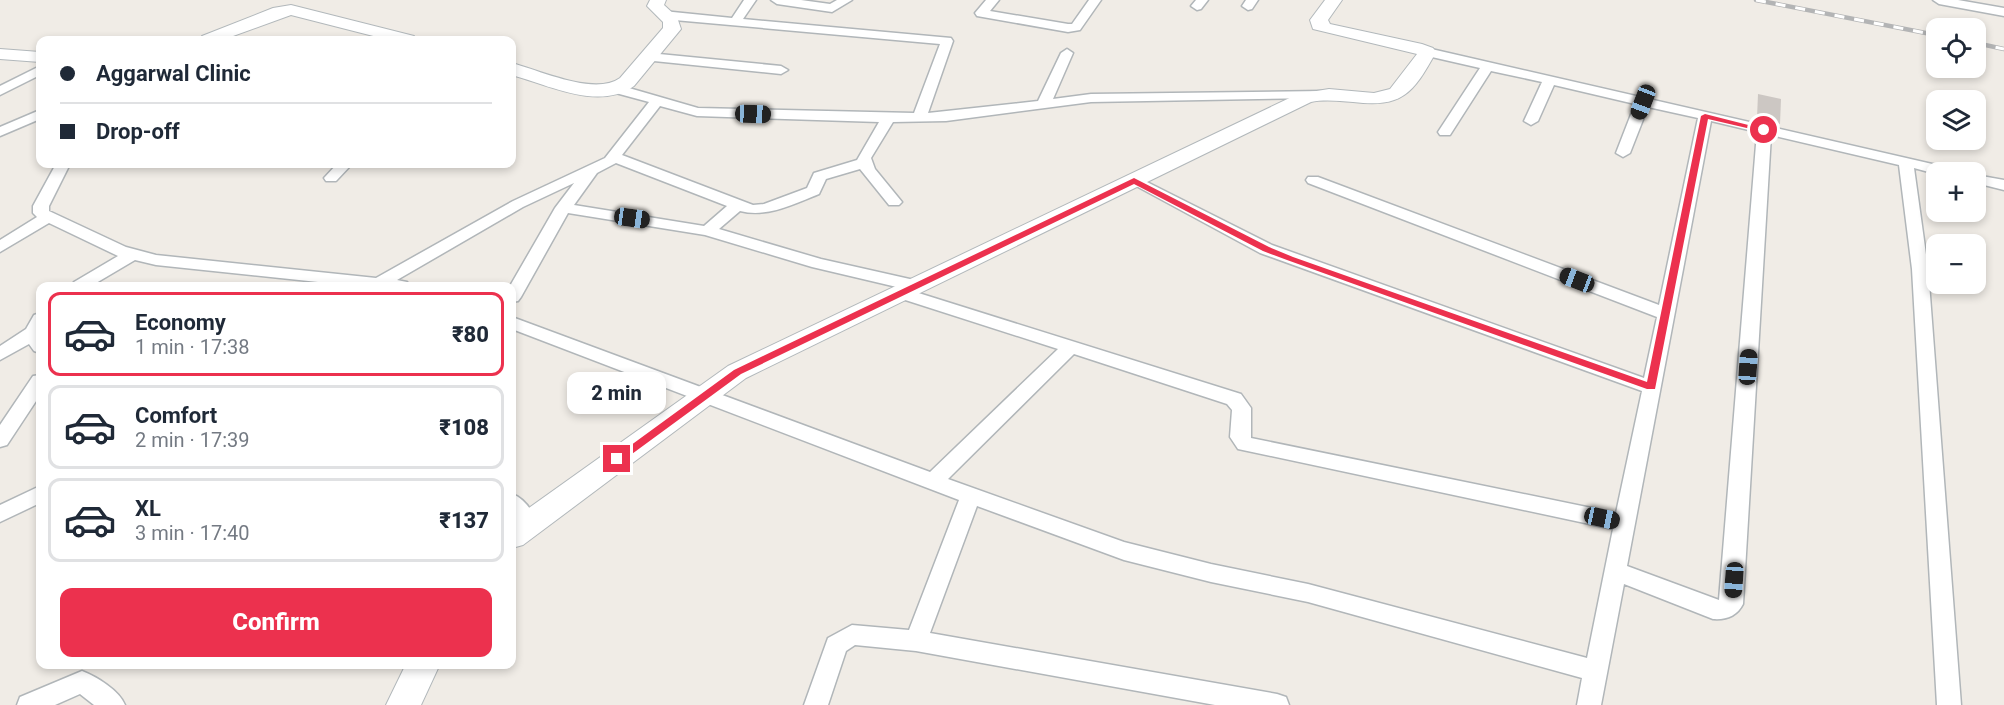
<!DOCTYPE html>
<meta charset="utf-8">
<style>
body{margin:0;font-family:Roboto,sans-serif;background:#f6f6f7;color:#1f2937;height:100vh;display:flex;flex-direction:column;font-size:22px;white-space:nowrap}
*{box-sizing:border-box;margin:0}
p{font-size:20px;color:#747a83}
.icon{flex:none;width:33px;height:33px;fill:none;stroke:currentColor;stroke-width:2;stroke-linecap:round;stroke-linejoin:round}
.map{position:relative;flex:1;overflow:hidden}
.side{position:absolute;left:36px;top:282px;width:480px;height:387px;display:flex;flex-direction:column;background:#fff;border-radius:12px;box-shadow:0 3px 9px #0003}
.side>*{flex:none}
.top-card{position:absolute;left:36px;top:36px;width:480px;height:132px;border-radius:12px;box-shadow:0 3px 9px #0003;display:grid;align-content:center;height:132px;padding:0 24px;background:#fff}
.fabs{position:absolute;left:1926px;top:18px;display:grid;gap:12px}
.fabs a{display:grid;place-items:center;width:60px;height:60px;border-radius:12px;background:#fff;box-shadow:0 3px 9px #0003;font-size:30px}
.end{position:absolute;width:27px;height:27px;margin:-14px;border:8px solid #ec314e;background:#fff;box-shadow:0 0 0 3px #fff}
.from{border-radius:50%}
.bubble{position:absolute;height:42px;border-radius:12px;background:#fff;box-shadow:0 3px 9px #0003;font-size:20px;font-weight:800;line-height:42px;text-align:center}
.car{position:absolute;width:18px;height:36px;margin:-18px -9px;border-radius:8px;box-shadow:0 0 4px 2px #0007;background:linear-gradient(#222 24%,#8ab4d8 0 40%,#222 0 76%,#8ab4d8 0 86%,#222 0)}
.top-card b{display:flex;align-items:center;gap:21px;height:57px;font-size:22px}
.top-card b+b{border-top:2px solid #e0e1e3}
.top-card i{width:15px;height:15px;background:#1f2937}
ul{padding:10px 0 0;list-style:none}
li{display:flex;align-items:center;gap:18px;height:84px;margin:0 12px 9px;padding:0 12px;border:3px solid #e0e1e3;border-radius:12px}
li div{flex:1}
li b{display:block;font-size:22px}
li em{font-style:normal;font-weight:800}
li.active{border-color:#ec314e}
li>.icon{width:54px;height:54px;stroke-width:1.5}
.button{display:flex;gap:12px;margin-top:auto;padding:12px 24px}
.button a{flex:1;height:69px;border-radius:12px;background:#ec314e;color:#fff;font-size:24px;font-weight:800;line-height:69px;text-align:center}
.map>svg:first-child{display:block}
.building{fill:#ccc7c3}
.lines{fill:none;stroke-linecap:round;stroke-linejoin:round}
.street-casing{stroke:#b1b6b9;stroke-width:3}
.secondary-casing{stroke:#b2b8bb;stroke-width:2}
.street{fill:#fff;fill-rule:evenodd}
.secondary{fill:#fff;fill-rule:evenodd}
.rail-casing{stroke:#b3b4b5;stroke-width:4.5}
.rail{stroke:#fff;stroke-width:3;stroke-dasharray:10;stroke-linecap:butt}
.route{fill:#ec314e}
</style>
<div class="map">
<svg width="2004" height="705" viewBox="0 0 2004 705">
<rect width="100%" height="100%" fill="#f0ece6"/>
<path class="building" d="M1758,94L1781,99L1780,124L1757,118Z"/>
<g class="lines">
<g class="street-casing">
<path id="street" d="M744,0H756L743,19L951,38L953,41L928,113L1038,101L1061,53L1067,49L1073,53L1053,99L1091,94L1323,91L1325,94L1323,97L1318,98L1091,102L946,121L893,122L871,158L875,169L902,202L899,205H889L860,169L826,179L819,194C794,204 767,218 740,211L719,229L821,259L923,282L925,286L923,290H909L1241,394L1251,408V438L1616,513L1642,391L1260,253L1127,181L1129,178H1139L1272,245L1644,378L1657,317L1308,183L1306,180L1308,177H1318L1659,305L1698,118L1648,107L1630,153L1623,157L1616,153L1635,104L1554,85L1538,121L1531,125L1524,121L1542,82L1491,71L1450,135H1440L1438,132L1480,68L1423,55L1421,52L1423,49L1427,48L1954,169L1956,172L1936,174L1914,168L1928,269L1961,705H1937L1912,269L1899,165L1771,135L1743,604C1737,616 1726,620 1713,619L1624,584L1601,705H1577L1582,678L1308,602L1211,582L1124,560L977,506L930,633L1277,694L1286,697L1289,705H1215L916,651L855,645L846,651L828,705H804L828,638L852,625L909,630L959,500L512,329V317L930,472L1058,349L896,297L894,293L896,289L901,288L812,267L705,235L568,213L521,297L518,301L512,302V286H510L555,208L574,183L523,207L397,280L407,282L409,286H356L156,265L135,260L91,286H72L74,282L118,256L49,223L0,252V240L37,217L33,213V206L56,164H70L49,206V211L126,247L156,255L376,278L513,201L605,158L649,102L612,92L610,89L612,86H622L698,108L914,113L940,44L663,19L657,15L663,11L732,18ZM660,106L697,116L879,122L857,160L814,173L807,188L764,204L753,205L622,155ZM1711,121L1757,132L1719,600L1627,566ZM616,163L727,206L704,226L574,205L597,173ZM1074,354L1227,404L1232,410L1230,437L1238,449L1613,529L1587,658L1308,584L1211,564L1124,542L948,479Z
M771,0H801L830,4L837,0H852L832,12L777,4Z
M986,0H999L990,11L1068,24H1072L1089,0H1101L1080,30L1068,32L977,16L975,13Z
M1196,0H1208L1201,9L1197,10L1191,6Z
M1246,0H1258L1252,9L1248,10L1242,6Z
M1933,0H1958L2004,8V16L1939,4Z
M649,53L781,66L788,70L781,74L644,60L643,57Z
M40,66V75L0,95V86Z
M40,110V119L0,136V127Z
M337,164H352L336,181H326L324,178Z
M1976,175L2004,180V190L1976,183Z
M40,313V353L34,351L29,344L0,360V346L26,329L34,315Z
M40,375V395L7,445L0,447V425L33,376Z
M40,486V503L0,522V505Z
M512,494C524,498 533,512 538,523L535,529C512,536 510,510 512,494Z
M82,671C97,677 119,690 125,705H94L80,694L55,705H17L20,697Z"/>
</g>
<g class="secondary-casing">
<path id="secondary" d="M650,0H666L664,5L677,17L681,29L634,86C599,111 548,85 512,75V63C541,71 595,96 620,78L663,28V22L647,6Z
M1325,0H1342L1328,20L1330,24L1422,44L1433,48L1436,52C1413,94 1402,108 1353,102C1339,101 1325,99 1311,102L746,378L523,545L512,548V520L728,366L1298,94L1329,89L1374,93L1390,89L1417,54L1313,29L1310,20Z
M291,5L414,36L417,40H389L291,15L222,40H199L202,36L273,8Z
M0,49L40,52V62L0,59Z
M406,664H440L421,705H386Z"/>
</g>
<use href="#street" class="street"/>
<use href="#secondary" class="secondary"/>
<g class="rail-casing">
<path id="rail" d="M1756,0L1936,35
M1976,43L2004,49"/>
</g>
<use href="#rail" class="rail"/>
</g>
<path class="route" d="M1705,114L1768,130L1764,132L1708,119L1655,389H1647L1287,260L1263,251L1134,184L741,374L621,462H614L612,459L734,370L1134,178L1269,247L1293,257L1647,382L1701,116Z"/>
</svg>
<div class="fabs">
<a><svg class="icon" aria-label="locate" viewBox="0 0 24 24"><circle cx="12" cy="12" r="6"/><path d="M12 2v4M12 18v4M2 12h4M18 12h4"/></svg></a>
<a><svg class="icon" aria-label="layers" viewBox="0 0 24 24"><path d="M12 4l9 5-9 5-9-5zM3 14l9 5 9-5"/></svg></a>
<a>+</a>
<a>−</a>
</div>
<i class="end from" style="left:1764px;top:130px"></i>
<i class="end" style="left:617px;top:459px"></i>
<div class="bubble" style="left:567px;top:372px;width:99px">2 min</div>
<i class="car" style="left:1643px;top:102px;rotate:201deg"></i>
<i class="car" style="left:753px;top:114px;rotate:92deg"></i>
<i class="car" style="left:632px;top:218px;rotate:98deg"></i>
<i class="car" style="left:1577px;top:280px;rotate:291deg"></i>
<i class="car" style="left:1748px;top:367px;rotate:4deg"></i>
<i class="car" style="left:1602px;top:518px;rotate:102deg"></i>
<i class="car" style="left:1734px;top:580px;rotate:184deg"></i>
<div class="top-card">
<b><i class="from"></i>Aggarwal Clinic</b>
<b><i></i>Drop-off</b>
</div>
<section class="side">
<ul>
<li class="active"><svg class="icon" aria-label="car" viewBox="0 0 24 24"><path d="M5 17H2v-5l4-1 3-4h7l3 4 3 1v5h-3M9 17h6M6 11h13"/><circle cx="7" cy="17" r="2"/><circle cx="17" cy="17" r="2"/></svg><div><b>Economy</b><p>1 min · 17:38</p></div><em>₹80</em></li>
<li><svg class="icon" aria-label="car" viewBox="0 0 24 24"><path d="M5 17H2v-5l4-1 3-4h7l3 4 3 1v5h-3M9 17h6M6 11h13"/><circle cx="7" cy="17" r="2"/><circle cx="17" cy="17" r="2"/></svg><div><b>Comfort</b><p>2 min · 17:39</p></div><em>₹108</em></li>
<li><svg class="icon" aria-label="car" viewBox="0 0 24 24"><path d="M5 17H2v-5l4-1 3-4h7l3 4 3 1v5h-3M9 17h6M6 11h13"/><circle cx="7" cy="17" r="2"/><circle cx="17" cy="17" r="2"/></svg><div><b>XL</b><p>3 min · 17:40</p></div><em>₹137</em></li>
</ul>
<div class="button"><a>Confirm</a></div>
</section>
</div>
